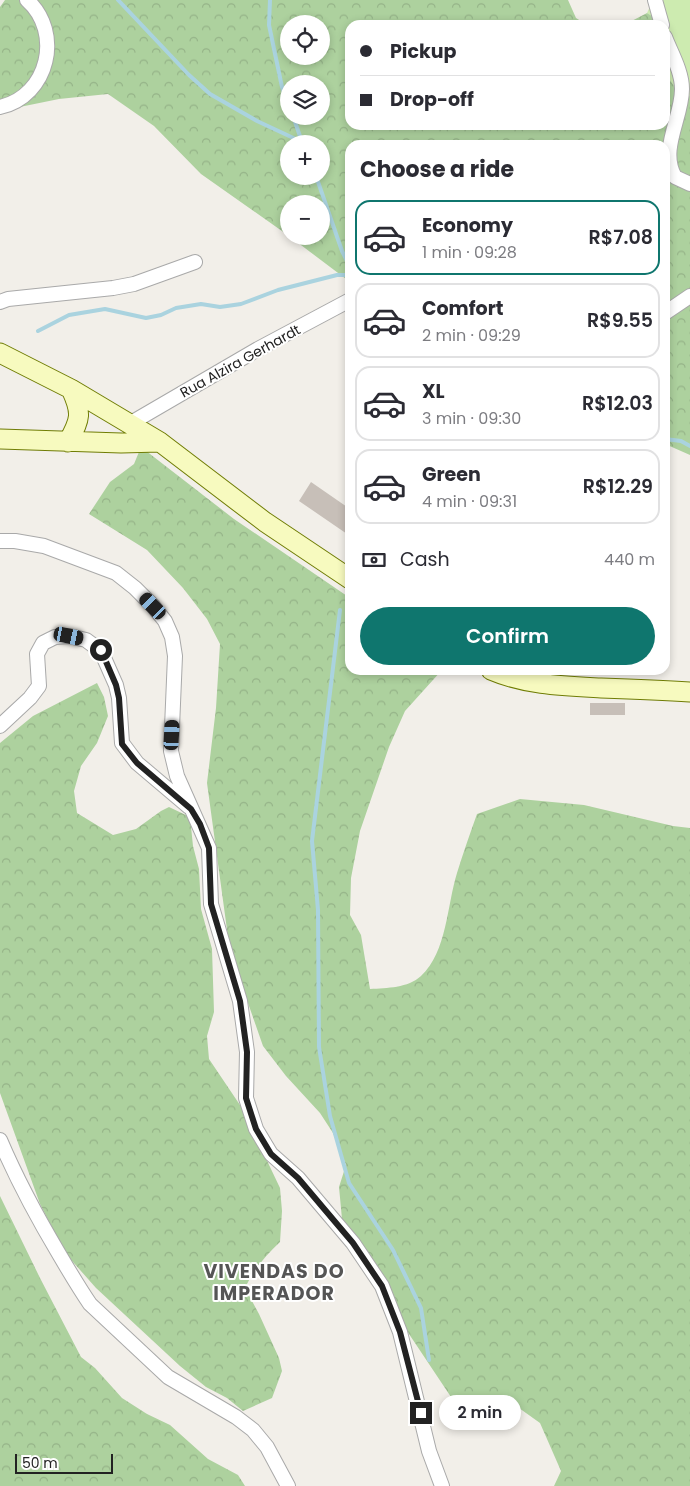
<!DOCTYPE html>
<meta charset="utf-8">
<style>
body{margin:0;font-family:Poppins,sans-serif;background:#f7f7f7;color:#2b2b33;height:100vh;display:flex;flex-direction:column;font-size:19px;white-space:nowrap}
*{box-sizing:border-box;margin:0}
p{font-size:16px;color:#7c7c81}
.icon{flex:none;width:28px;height:28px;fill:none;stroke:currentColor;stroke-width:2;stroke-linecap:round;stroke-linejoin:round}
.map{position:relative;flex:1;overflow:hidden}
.side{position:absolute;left:345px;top:140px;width:325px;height:535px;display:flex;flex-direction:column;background:#fff;border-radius:15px;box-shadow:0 2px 8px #0003}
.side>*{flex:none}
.guide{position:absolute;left:345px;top:20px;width:325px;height:110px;border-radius:15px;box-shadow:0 2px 8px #0003;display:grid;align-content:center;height:110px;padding:0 15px;background:#fff}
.tools{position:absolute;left:280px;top:15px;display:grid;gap:10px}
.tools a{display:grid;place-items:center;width:50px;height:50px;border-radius:50%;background:#fff;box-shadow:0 2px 8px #0003;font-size:25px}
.scale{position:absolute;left:15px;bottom:12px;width:98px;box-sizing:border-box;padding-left:5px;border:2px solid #222;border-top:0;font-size:14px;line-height:18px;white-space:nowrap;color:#222;-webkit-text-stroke:4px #fff;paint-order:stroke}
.end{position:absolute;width:22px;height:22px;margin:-11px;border:6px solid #222;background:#fff;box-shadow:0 0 0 2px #fff}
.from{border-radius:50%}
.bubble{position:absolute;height:35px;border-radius:18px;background:#fff;box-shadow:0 2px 8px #0003;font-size:16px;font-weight:600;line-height:35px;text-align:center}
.car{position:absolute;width:15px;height:30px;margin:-15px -8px;border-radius:6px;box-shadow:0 0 4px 1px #0007;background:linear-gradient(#222 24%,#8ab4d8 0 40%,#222 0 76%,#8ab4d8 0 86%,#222 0)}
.guide b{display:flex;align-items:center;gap:18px;height:48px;font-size:19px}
.guide b+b{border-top:1px solid #e1e1e2}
.guide i{width:12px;height:12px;background:#2b2b33}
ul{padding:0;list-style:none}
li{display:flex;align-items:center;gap:15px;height:75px;margin:0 10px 8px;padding:0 5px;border:2px solid #e1e1e2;border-radius:15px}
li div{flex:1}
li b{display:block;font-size:19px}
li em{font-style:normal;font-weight:600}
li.current{border-color:#0f766e}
li>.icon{width:45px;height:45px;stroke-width:1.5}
h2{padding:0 15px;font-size:22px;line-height:60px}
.pay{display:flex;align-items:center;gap:12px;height:55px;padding:0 15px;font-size:19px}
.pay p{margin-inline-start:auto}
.action{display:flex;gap:10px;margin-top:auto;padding:10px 15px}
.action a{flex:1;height:58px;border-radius:30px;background:#0f766e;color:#fff;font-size:20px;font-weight:600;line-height:58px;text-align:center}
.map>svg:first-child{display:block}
.grass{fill:#cdebb0}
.forest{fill:url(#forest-crowns);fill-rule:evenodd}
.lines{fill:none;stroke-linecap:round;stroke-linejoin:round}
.stream{stroke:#aad3df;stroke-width:4}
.building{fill:#c7bfb8}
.street-casing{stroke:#a9a9a9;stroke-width:16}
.secondary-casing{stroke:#707d05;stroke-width:21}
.street{stroke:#fff;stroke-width:14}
.secondary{stroke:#f7fabf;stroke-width:19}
.route{stroke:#222;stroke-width:6}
.labels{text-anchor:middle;stroke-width:4;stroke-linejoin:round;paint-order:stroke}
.street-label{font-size:14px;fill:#222;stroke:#fff}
.district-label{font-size:19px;font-weight:bold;letter-spacing:1px;fill:#555;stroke:#fff}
</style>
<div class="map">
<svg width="690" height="1486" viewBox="0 0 690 1486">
<defs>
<pattern id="forest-crowns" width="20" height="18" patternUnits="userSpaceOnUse" patternTransform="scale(1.25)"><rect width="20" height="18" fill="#add19e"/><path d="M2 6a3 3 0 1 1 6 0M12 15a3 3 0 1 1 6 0" fill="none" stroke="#95b388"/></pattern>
</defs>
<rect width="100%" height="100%" fill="#f2efe9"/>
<path class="grass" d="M653,0H690V96L683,98L670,80L669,52L665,25L647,13Z"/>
<path class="forest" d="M5,0H568L576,18L587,25H350V125H665V38L669,52L670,80L683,98L690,96V455L665,444V145H350V282L289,236H321V204H289V236L201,174L154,126L108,94L59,99L0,111V7ZM289,24H321V56H289ZM289,84H321V116H289ZM289,144H321V176H289Z
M647,13L660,21L661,25H624Z
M141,447L234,519L350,598V670H442L405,711L389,747L360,831L351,878L350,915L361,935L370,989C387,988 408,988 421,976C447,952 447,905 457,873C463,853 470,834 477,814L520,799L584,805L673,826L690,828V1486H554L561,1471L540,1423L512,1403L494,1397L459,1409L405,1328L342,1219L339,1187L346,1165L333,1133L320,1113L286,1076L263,1046L248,1003L228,937L207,783L216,708L220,644L207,619L183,588L147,550L89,514L110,482L134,464Z
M97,683L104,697L108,716L97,743L81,766L74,791L77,813L113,835L136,829L161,811L169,807L190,817L193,846L199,869L201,909L212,949L214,1012L207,1036L209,1059L242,1108L280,1188L282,1211L280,1242C265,1256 254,1269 245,1288L259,1314L279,1358L282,1371L272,1398L243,1411L227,1398L206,1387L180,1366L96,1288L65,1253L40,1204L0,1093V743L33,716Z
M0,1196L40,1278L81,1357L95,1368L122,1398L147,1414L170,1425L208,1459L238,1475L245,1486H0Z"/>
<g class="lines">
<path class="stream" d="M118,0L189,75L210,94L257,121L302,142
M270,0L269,25L282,87L289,105
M293,116L302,142
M316,176L342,251L350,267
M38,331L69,315L105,309L146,318L161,315L176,308L201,304L220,307L241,304L278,290L337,275H350
M665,439L681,441L690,446
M340,610L312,841L318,910L319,1047L330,1116L349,1183L393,1250L421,1308L429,1360"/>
</g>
<path class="building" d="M311,482L350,509V536L299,501Z
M590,703H625V715H590Z"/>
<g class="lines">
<g class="street-casing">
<path id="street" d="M655,0L662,25
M665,37C671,53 682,71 682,89C682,118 659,150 675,177L690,184
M0,107C49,96 63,32 27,0
M0,302L8,299L113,288L134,284L195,262
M665,313L690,296
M131,423L258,349L350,300
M0,541H15L44,546L116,573L135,588L153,606L165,621L172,637L175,656L171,751L177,776L209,848L211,904L240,1001L247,1052L246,1098L256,1129L271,1154L298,1178L353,1243L382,1286L400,1332L429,1451L442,1486
M0,726L30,698L39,686L37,654L43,643L55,637L69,636L86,640L101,651L116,685L119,698L122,743L137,763L189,807
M0,1140C17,1180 37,1217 59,1254C69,1271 79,1288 90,1304L168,1377L236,1417L253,1430L267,1447L288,1486"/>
</g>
<g class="secondary-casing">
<path id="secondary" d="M0,353L71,389L160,442L265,522L350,579
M0,439L121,443L160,442
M68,442C81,419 82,413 71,389
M491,670C526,685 563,686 601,688C631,689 660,690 690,692"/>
</g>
<use href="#street" class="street"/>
<use href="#secondary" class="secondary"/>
</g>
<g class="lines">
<path class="route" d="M101,650L116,685L119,698L122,744L137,763L191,809L200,824L209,848L211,904L240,1001L247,1052L246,1098L256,1129L271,1154L298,1178L353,1243L382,1286L400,1332L421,1413"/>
</g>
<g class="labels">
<g class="street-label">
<text transform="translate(240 361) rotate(-29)" y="5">Rua Alzira Gerhardt</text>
</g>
<g class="district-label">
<text x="274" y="1278">VIVENDAS DO<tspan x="274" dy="22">IMPERADOR</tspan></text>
</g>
</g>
</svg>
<div class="tools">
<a><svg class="icon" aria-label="locate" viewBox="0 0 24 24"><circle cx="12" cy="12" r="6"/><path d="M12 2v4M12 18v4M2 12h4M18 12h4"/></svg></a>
<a><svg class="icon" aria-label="layers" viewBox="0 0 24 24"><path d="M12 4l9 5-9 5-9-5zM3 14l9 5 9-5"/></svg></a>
<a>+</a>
<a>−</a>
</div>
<div class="scale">50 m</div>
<i class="end from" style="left:101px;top:650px"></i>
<i class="end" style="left:421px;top:1413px"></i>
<div class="bubble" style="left:439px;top:1395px;width:82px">2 min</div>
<i class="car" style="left:153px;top:606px;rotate:316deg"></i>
<i class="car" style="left:69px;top:636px;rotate:102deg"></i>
<i class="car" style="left:172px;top:735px;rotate:3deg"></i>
<div class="guide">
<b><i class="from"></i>Pickup</b>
<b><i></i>Drop-off</b>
</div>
<section class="side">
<h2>Choose a ride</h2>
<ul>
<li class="current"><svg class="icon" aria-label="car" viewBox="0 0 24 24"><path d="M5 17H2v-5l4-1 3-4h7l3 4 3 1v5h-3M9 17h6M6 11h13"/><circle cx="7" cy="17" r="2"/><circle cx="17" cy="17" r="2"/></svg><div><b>Economy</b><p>1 min · 09:28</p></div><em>R$7.08</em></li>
<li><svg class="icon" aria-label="car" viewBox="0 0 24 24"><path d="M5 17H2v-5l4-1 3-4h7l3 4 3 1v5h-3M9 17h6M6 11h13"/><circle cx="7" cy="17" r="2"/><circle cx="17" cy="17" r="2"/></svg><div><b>Comfort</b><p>2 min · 09:29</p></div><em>R$9.55</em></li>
<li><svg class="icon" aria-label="car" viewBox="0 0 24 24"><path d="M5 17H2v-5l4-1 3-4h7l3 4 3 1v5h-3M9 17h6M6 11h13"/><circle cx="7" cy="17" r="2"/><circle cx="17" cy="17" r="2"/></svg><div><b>XL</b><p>3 min · 09:30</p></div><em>R$12.03</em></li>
<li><svg class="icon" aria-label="car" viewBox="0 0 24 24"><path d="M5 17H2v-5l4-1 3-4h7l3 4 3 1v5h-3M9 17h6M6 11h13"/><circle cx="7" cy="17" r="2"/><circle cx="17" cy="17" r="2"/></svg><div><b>Green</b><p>4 min · 09:31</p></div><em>R$12.29</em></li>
</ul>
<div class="pay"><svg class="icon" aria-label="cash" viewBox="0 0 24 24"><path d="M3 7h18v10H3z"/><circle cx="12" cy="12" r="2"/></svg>Cash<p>440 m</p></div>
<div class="action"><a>Confirm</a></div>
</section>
</div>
